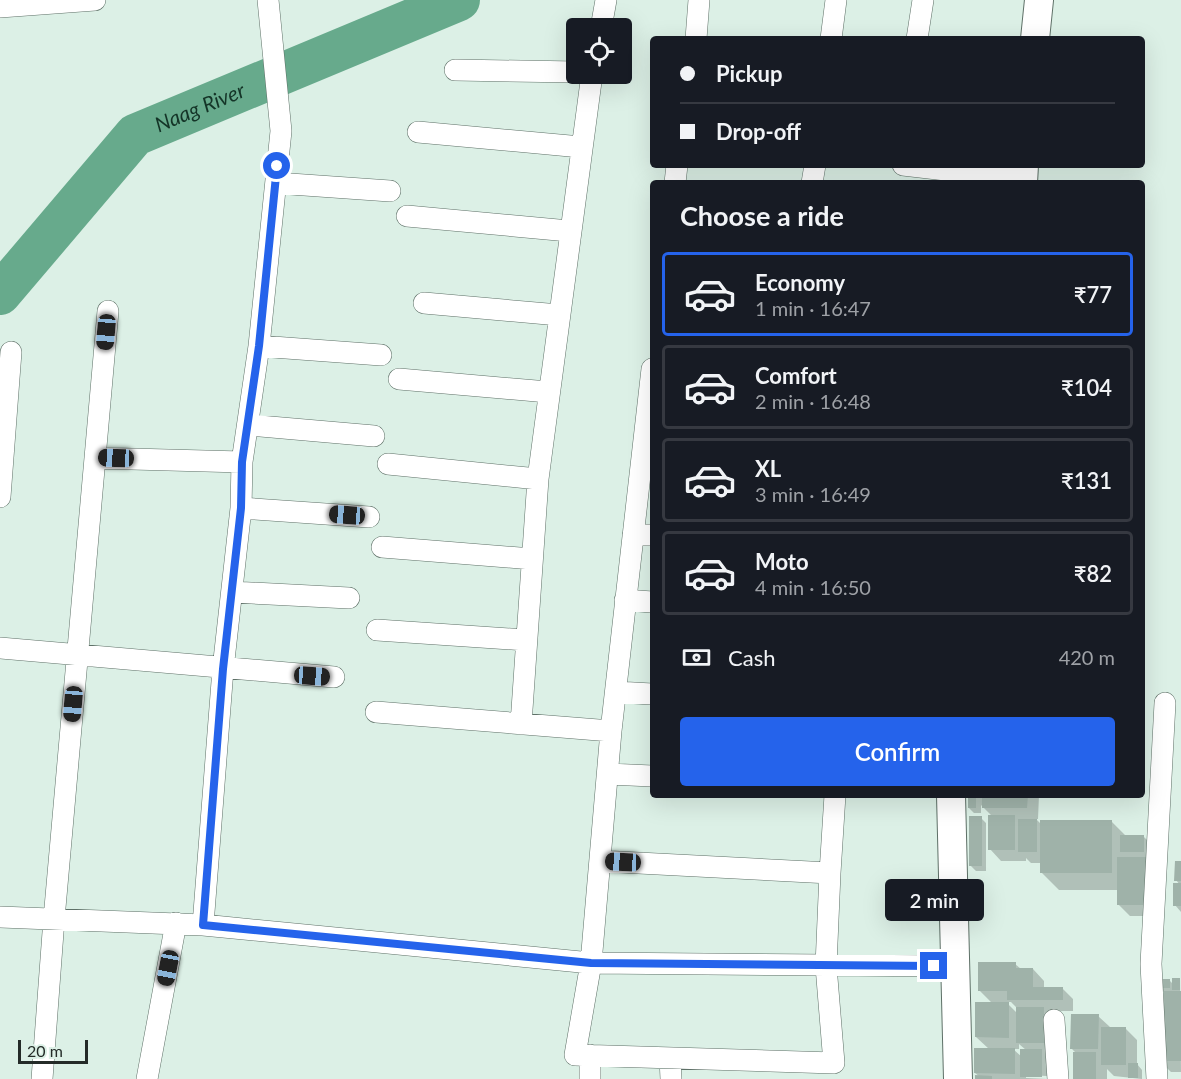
<!DOCTYPE html>
<meta charset="utf-8">
<style>
body{margin:0;font-family:Lato,sans-serif;background:#242831;color:#f1f3f6;height:100vh;display:flex;flex-direction:column;font-size:22px;white-space:nowrap}
*{box-sizing:border-box;margin:0}
p{font-size:20px;color:#9ea1a6}
.icon{flex:none;width:33px;height:33px;fill:none;stroke:currentColor;stroke-width:2;stroke-linecap:round;stroke-linejoin:round}
.map{position:relative;flex:1;overflow:hidden}
.details{position:absolute;left:650px;top:180px;width:495px;height:618px;display:flex;flex-direction:column;background:#171b24;border-radius:6px;box-shadow:0 6px 24px #0002}
.details>*{flex:none}
.banner{position:absolute;left:650px;top:36px;width:495px;height:132px;border-radius:6px;box-shadow:0 6px 24px #0002;display:grid;align-content:center;height:132px;padding:0 30px;background:#171b24}
.fabs{position:absolute;left:566px;top:18px;display:grid;gap:12px}
.fabs a{display:grid;place-items:center;width:66px;height:66px;border-radius:6px;background:#171b24;box-shadow:0 6px 24px #0002;font-size:30px}
.scale{position:absolute;left:18px;bottom:15px;width:70px;box-sizing:border-box;padding-left:6px;border:3px solid #242b28;border-top:0;font-size:16px;line-height:21px;white-space:nowrap;color:#242b28;-webkit-text-stroke:4px #dcf0e6;paint-order:stroke}
.end{position:absolute;width:27px;height:27px;margin:-14px;border:8px solid #2563eb;background:#fff;box-shadow:0 0 0 3px #fff}
.from{border-radius:50%}
.bubble{position:absolute;height:42px;border-radius:6px;background:#171b24;box-shadow:0 6px 24px #0002;font-size:20px;font-weight:600;line-height:42px;text-align:center}
.car{position:absolute;width:18px;height:36px;margin:-18px -9px;border-radius:8px;box-shadow:0 0 4px 2px #0007;background:linear-gradient(#222 24%,#8ab4d8 0 40%,#222 0 76%,#8ab4d8 0 86%,#222 0)}
.banner b{display:flex;align-items:center;gap:21px;height:57px;font-size:22px}
.banner b+b{border-top:2px solid #363941}
.banner i{width:15px;height:15px;background:#f1f3f6}
ul{padding:0;list-style:none}
li{display:flex;align-items:center;gap:18px;height:84px;margin:0 12px 9px;padding:0 18px;border:3px solid #363941;border-radius:6px}
li div{flex:1}
li b{display:block;font-size:22px}
li em{font-style:normal;font-weight:600}
li.on{border-color:#2563eb}
li>.icon{width:54px;height:54px;stroke-width:1.5}
h2{padding:0 30px;font-size:27px;line-height:72px}
.pay{display:flex;align-items:center;gap:15px;height:66px;padding:0 30px;font-size:22px}
.pay p{margin-inline-start:auto}
.cta{display:flex;gap:12px;margin-top:auto;padding:12px 30px}
.cta a{flex:1;height:69px;border-radius:6px;background:#2563eb;color:#fff;font-size:24px;font-weight:600;line-height:69px;text-align:center}
.map>svg:first-child{display:block}
.shadow{fill:#0003;fill-rule:evenodd}
.lines{fill:none;stroke-linecap:round;stroke-linejoin:round}
.river{stroke:#67aa8c;stroke-width:42}
.building{fill:#9fb2a9}
.street-casing{stroke:#5e7067;stroke-width:22}
.secondary-casing{stroke:#5e7067;stroke-width:30}
.street{stroke:#fff;stroke-width:21}
.secondary{stroke:#fff;stroke-width:28}
.route{stroke:#2563eb;stroke-width:8}
.labels{text-anchor:middle;stroke-width:4.5;stroke-linejoin:round;paint-order:stroke}
.water-label{font-size:21px;font-style:italic;fill:#143427;stroke:#dcf0e6}
</style>
<div class="map">
<svg width="1181" height="1079" viewBox="0 0 1181 1079">
<rect width="100%" height="100%" fill="#dcf0e6"/>
<path class="shadow" d="M969,795H1039L1038,819H1036L1042,825L1112,822L1126,836H1143L1149,842L1159,916H1130L1118,904V890H1059L1042,873V863H1031L1026,858V861H1001L990,849L992,816L981,805V813H974L969,808Z
M981,818L986,823V871H976L970,865Z
M1181,863V912L1175,905L1180,885L1176,880Z
M1015,964L1021,969H1033L1044,981V988H1062L1073,999V1011H1047L1055,1020L1047,1054V1076L1026,1075V1078L1047,1079H976L980,1077L975,1073L989,1049L976,1037L993,1004L979,990ZM1006,1002H1011L1018,1009V1014ZM1019,1044L1026,1050L1022,1057L1013,1049H1019Z
M1180,979L1181,1072H1171L1160,1061L1165,1015V993L1159,987L1170,981L1174,985Z
M1098,1016L1110,1027L1126,1029L1137,1040V1064L1142,1070V1079L1114,1076L1107,1069V1079H1075V1052L1072,1049Z"/>
<g class="lines">
<path class="river" id="s1" d="M0,294L135,135L459,0"/>
</g>
<path class="building" d="M968,795H976V808H968Z
M982,795H1028L1027,808H982Z
M988,815H1015V850H988Z
M969,816H982V866H969Z
M1018,819H1037V852H1018Z
M1040,820H1112V873H1040Z
M1120,835H1144V852H1120Z
M1117,857H1148V905H1117Z
M1175,861H1181V881H1174Z
M1173,883H1181V906H1173Z
M978,962H1016V968H1033V987H1063V1000H1007V991H978Z
M1172,978H1180V990H1172Z
M1158,979H1170V988H1158Z
M1164,991H1181V1061H1158Z
M975,1002H1009V1038L975,1037Z
M1016,1007H1044V1043H1016Z
M1071,1014H1099L1098,1049H1070Z
M1101,1027H1126V1065H1101Z
M974,1048H1015V1074L974,1073Z
M1020,1049H1042V1077H1020Z
M1073,1052H1096V1079H1073Z
M1128,1063H1138V1078H1128Z
M975,1075L992,1076V1079H975Z"/>
<g class="lines">
<g class="street-casing">
<path id="street" d="M268,0L281,131L259,346L242,462L241,508L223,669L203,925L591,963L611,731L652,369
M0,7L95,0
M601,28L606,0
M696,39L699,0
M831,39L836,0
M917,39L923,0
M455,70L576,72
M418,132L581,147
M903,165L1023,179
M276,183L390,191
M675,183L677,165
M812,183L815,165
M407,216L569,231
M424,303L559,315
M259,346L381,355
M399,379L548,392
M248,425L374,436
M95,458L108,311
M388,464L538,479
M0,497L11,352
M241,508L369,517
M633,535H652
M382,547L532,559
M232,592L349,598
M625,600L652,602
M377,630L526,640
M0,648L334,677
M616,692L652,694
M376,712L611,731
M521,724L538,479L592,74
M608,774L652,776
M600,861L830,873L835,795
M830,873L826,966L834,1063L575,1055L591,963L955,966
M0,917L203,925
M1054,1020L1058,1079
M670,1058L671,1079
M42,1079L54,919L95,458L242,462
M147,1079L176,923
M590,1079V1055
M1157,1079L1151,964L1165,703"/>
</g>
<g class="secondary-casing">
<path id="secondary" d="M1035,39L1039,0
M1023,183L1024,165
M951,795L958,1079"/>
</g>
<use href="#street" class="street"/>
<use href="#secondary" class="secondary"/>
</g>
<g class="lines">
<path class="route" d="M277,166L259,346L242,462L241,508L223,669L203,925L591,963L934,966"/>
</g>
<g class="labels">
<g class="water-label">
<text dy="7" stroke="none"><textPath href="#s1" startOffset="279">Naag River</textPath></text>
</g>
</g>
</svg>
<div class="fabs">
<a><svg class="icon" aria-label="locate" viewBox="0 0 24 24"><circle cx="12" cy="12" r="6"/><path d="M12 2v4M12 18v4M2 12h4M18 12h4"/></svg></a>
</div>
<div class="scale">20 m</div>
<i class="end from" style="left:277px;top:166px"></i>
<i class="end" style="left:934px;top:966px"></i>
<div class="bubble" style="left:885px;top:879px;width:99px">2 min</div>
<i class="car" style="left:106px;top:332px;rotate:185deg"></i>
<i class="car" style="left:116px;top:458px;rotate:272deg"></i>
<i class="car" style="left:347px;top:515px;rotate:274deg"></i>
<i class="car" style="left:312px;top:676px;rotate:94deg"></i>
<i class="car" style="left:73px;top:704px;rotate:185deg"></i>
<i class="car" style="left:623px;top:862px;rotate:273deg"></i>
<i class="car" style="left:168px;top:968px;rotate:191deg"></i>
<div class="banner">
<b><i class="from"></i>Pickup</b>
<b><i></i>Drop-off</b>
</div>
<section class="details">
<h2>Choose a ride</h2>
<ul>
<li class="on"><svg class="icon" aria-label="car" viewBox="0 0 24 24"><path d="M5 17H2v-5l4-1 3-4h7l3 4 3 1v5h-3M9 17h6M6 11h13"/><circle cx="7" cy="17" r="2"/><circle cx="17" cy="17" r="2"/></svg><div><b>Economy</b><p>1 min · 16:47</p></div><em>₹77</em></li>
<li><svg class="icon" aria-label="car" viewBox="0 0 24 24"><path d="M5 17H2v-5l4-1 3-4h7l3 4 3 1v5h-3M9 17h6M6 11h13"/><circle cx="7" cy="17" r="2"/><circle cx="17" cy="17" r="2"/></svg><div><b>Comfort</b><p>2 min · 16:48</p></div><em>₹104</em></li>
<li><svg class="icon" aria-label="car" viewBox="0 0 24 24"><path d="M5 17H2v-5l4-1 3-4h7l3 4 3 1v5h-3M9 17h6M6 11h13"/><circle cx="7" cy="17" r="2"/><circle cx="17" cy="17" r="2"/></svg><div><b>XL</b><p>3 min · 16:49</p></div><em>₹131</em></li>
<li><svg class="icon" aria-label="car" viewBox="0 0 24 24"><path d="M5 17H2v-5l4-1 3-4h7l3 4 3 1v5h-3M9 17h6M6 11h13"/><circle cx="7" cy="17" r="2"/><circle cx="17" cy="17" r="2"/></svg><div><b>Moto</b><p>4 min · 16:50</p></div><em>₹82</em></li>
</ul>
<div class="pay"><svg class="icon" aria-label="cash" viewBox="0 0 24 24"><path d="M3 7h18v10H3z"/><circle cx="12" cy="12" r="2"/></svg>Cash<p>420 m</p></div>
<div class="cta"><a>Confirm</a></div>
</section>
</div>
